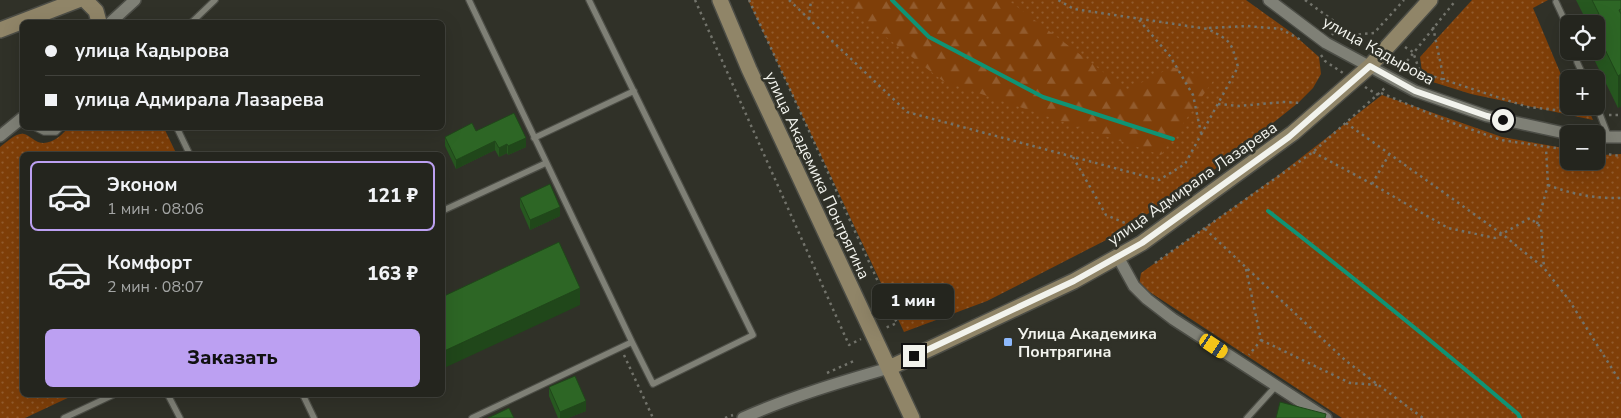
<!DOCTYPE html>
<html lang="ru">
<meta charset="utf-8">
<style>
body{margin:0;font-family:"Nunito Sans",sans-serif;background:#2c2d27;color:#f1f3f6;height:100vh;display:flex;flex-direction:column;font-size:19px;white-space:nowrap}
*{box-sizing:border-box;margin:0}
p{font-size:16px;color:#a3a5a4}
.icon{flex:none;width:28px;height:28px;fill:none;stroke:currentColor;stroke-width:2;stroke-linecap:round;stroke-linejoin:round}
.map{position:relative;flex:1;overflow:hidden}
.side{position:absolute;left:20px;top:152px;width:425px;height:245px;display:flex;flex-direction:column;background:#24251e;border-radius:8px;box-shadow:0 5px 20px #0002,0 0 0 1px #41423c}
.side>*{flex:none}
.top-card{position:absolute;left:20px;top:20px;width:425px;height:110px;border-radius:8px;box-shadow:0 5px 20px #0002,0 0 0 1px #41423c;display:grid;align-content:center;height:110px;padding:0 25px;background:#24251e}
.controls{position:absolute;left:1560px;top:15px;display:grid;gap:10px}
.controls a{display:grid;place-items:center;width:45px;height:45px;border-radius:8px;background:#24251e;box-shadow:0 5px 20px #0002,0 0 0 1px #41423c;font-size:25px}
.end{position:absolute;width:22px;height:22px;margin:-11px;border:6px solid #f2f3ed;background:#111;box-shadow:0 0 0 2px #111}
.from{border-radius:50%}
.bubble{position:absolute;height:35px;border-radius:8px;background:#24251e;box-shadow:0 5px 20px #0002,0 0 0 1px #41423c;font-size:16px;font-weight:800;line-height:35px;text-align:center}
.car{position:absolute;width:15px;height:30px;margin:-15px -8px;border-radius:6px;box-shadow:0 0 4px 1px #0007;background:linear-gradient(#f5c518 24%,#345 0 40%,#f5c518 0 76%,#345 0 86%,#f5c518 0)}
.top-card b{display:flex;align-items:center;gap:18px;height:48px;font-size:19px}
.top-card b+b{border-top:1px solid #41423c}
.top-card i{width:12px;height:12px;background:#f1f3f6}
ul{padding:9px 0 0;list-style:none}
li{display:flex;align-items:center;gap:15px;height:70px;margin:0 10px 8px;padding:0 15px;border:2px solid transparent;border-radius:8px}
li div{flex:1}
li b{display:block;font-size:19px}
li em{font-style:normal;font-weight:800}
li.current{border-color:#bca0f2}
li>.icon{width:45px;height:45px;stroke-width:1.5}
.button{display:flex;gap:10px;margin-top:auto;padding:10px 25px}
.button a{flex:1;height:58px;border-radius:8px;background:#bca0f2;color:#111;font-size:20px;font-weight:800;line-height:58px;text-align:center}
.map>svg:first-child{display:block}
.grass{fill:url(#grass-dots)}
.forest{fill:url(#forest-firs)}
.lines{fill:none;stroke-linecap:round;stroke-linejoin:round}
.stream{stroke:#0f9374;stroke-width:4}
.lane-casing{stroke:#4c4d46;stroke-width:8}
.street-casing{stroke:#4c4d46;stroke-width:14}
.secondary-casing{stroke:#4c4d46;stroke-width:18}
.path{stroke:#72736b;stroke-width:2.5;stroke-dasharray:2.5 4;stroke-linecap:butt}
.lane{stroke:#7f8076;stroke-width:5.5}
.street{stroke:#7f8076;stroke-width:11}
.secondary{stroke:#908568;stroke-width:15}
.wall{fill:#275820}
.shaded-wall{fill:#20471a}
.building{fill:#2d6625;stroke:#20471a}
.route{stroke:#f2f3ed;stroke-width:6}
.poi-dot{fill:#8db9fc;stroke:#303128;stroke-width:2}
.labels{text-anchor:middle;stroke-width:5;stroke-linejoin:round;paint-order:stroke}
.street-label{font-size:16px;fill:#f2f3ed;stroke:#303128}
.poi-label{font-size:16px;font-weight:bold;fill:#f2f3ed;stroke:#303128;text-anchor:start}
</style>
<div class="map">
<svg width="1621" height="418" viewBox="0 0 1621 418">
<defs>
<pattern id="grass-dots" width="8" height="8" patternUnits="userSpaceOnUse" patternTransform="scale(1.25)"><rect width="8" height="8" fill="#7f3f09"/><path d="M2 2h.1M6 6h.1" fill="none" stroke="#925b2d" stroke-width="1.8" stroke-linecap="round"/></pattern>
<pattern id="forest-firs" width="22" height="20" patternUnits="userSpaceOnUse" patternTransform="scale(1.25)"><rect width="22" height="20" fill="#7f3f09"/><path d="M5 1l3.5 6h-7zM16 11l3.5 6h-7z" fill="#925b2d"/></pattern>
</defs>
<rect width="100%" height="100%" fill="#303128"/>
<path class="grass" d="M748,0H1246L1292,33L1319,57L1321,74L1313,88L1298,103L1210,173L1114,236L987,301L904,332Z
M1472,0H1548L1533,8L1565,84L1569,83V106H1587L1593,120L1471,94L1423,79L1420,57Z
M1382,95L1502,137L1569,149V161H1596V154L1603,155L1621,154V418H1342L1139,285L1141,273L1276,177Z
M68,128H164L177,155H22V395H74L25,418H0V147C6,143 16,132 24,134C29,135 33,140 38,142C50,146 61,136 68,128Z"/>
<path class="forest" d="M847,0H1008L1127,90L1172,67L1213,81L1161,155L943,81L850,9Z"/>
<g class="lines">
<path class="stream" d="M892,0L929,37L1043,97L1173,139
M1268,211C1353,277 1436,344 1518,414L1520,418"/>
<g class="lane-casing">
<path id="lane" d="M469,0L632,342L472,418
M589,0L753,335L653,384L632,342
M1556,2L1569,30
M192,22L215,0
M1577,51V62L1585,79
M1596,104L1609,138
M36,128L44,132H56L60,128
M177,128L190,155
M534,138L634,91
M442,211L546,163
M168,395L180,418
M303,395L314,418
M64,418L113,395
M1247,418L1276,386"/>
</g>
<g class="street-casing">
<path id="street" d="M1269,0L1326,43L1415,91L1487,116L1569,134
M111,22L135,0
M0,136L22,118
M1596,137H1621
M1118,257L1134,286L1147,299L1173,319L1326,418
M743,418C790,397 840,382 889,368"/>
</g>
<g class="secondary-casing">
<path id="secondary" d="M85,0L96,11L99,22
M720,0L749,69L912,418
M0,30L78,0
M889,368L1074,281L1142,243L1293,133L1370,66L1430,0"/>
</g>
<path class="path" d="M695,0L849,345L861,339
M749,0L897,323L885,328
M789,0L907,112L1159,180L1185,164L1238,67C1231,41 1231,41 1208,29L1074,9L1058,0
M1305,0L1353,35L1374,33L1404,0
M809,19L811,0
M1139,20L1170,56L1193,95L1201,133
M1433,27L1444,80
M1209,28L1247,26L1281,29L1301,40
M1332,35L1340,26
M1405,47L1413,52L1420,72L1528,107L1591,114
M1321,55L1325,61L1343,73
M1399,71L1456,0
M1365,87L1378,95
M1381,93L1450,122L1501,140L1569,150
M1218,104L1239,106L1284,102L1302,103
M1609,115H1621
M1346,123L1502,234L1544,268L1569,300L1621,383
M1313,152L1372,184L1448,228L1495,238L1530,218L1541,227L1544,268
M1596,153L1621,156
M1073,157L1106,215L1132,226
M1372,184L1390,153
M1548,185C1571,194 1597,199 1621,198
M1537,224L1548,185L1546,148
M1205,229L1346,361L1423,418
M1155,263L1313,152L1386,87
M1246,269L1261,340L1249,355
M1261,340L1350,383L1377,385
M624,355L653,418
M827,373L856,360
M725,418L733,415"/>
<use href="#lane" class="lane"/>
<use href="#street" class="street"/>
<use href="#secondary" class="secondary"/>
</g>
<path class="wall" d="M1576,0H1621V106L1618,108L1590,51H1596V24H1588Z
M476,131L526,147L508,155L507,153L499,157L495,150L456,169L445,146V137Z
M520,198L560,216L530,230L520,207Z
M549,387L586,411L568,418H558L549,396Z"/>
<path class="shaded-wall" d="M1621,74V106L1618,108V76Z
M526,138V147L508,155V146Z
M495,141V150L456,169V160Z
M507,144V153L499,157V148Z
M560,207V216L530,230V220Z
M580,288V305L442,369V352Z
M586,401V411L568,418H560V412Z"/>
<path class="building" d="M1592,0H1621V9L1619,10L1621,14V74L1618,76L1596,31V24H1593L1590,18L1599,14Z
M514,113L526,138L508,146L507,144L499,148L495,141L456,160L445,137L472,123L476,131Z
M550,184L560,207L530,220L520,198Z
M559,242L580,288L442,352V297Z
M575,376L586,401L560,412L549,387Z
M1280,402L1326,414L1325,418H1276Z
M509,408L514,418H488Z"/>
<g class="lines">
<path class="route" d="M914,356L1074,281L1142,243L1289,137L1370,66L1415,91L1487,116L1503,120"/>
</g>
<rect class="poi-dot" x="1003" y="337" width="10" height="10" rx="2.5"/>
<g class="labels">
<g class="street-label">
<text transform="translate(1379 50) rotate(29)" y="6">улица Кадырова</text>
<text transform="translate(818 175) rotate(65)" y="6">улица Академика Понтрягина</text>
<text transform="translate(1192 183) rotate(-35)" y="6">улица Адмирала Лазарева</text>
</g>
<g class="poi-label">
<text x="1018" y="339">Улица Академика<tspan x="1018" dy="18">Понтрягина</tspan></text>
</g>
</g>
</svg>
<div class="controls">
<a><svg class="icon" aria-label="locate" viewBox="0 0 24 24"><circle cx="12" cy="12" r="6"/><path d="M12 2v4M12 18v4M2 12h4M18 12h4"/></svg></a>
<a>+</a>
<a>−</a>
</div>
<i class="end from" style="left:1503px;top:120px"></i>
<i class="end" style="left:914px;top:356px"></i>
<div class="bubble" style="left:872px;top:284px;width:82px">1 мин</div>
<i class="car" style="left:1214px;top:346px;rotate:124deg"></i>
<div class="top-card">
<b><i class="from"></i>улица Кадырова</b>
<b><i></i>улица Адмирала Лазарева</b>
</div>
<section class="side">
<ul>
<li class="current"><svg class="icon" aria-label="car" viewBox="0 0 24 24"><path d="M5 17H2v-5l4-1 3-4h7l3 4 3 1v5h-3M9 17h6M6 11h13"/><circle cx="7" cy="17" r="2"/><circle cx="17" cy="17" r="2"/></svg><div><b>Эконом</b><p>1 мин · 08:06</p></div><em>121 ₽</em></li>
<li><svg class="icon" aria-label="car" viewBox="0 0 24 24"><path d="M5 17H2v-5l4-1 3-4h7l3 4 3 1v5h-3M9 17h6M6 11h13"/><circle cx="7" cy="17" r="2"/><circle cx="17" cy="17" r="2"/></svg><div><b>Комфорт</b><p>2 мин · 08:07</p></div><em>163 ₽</em></li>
</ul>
<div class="button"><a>Заказать</a></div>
</section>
</div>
